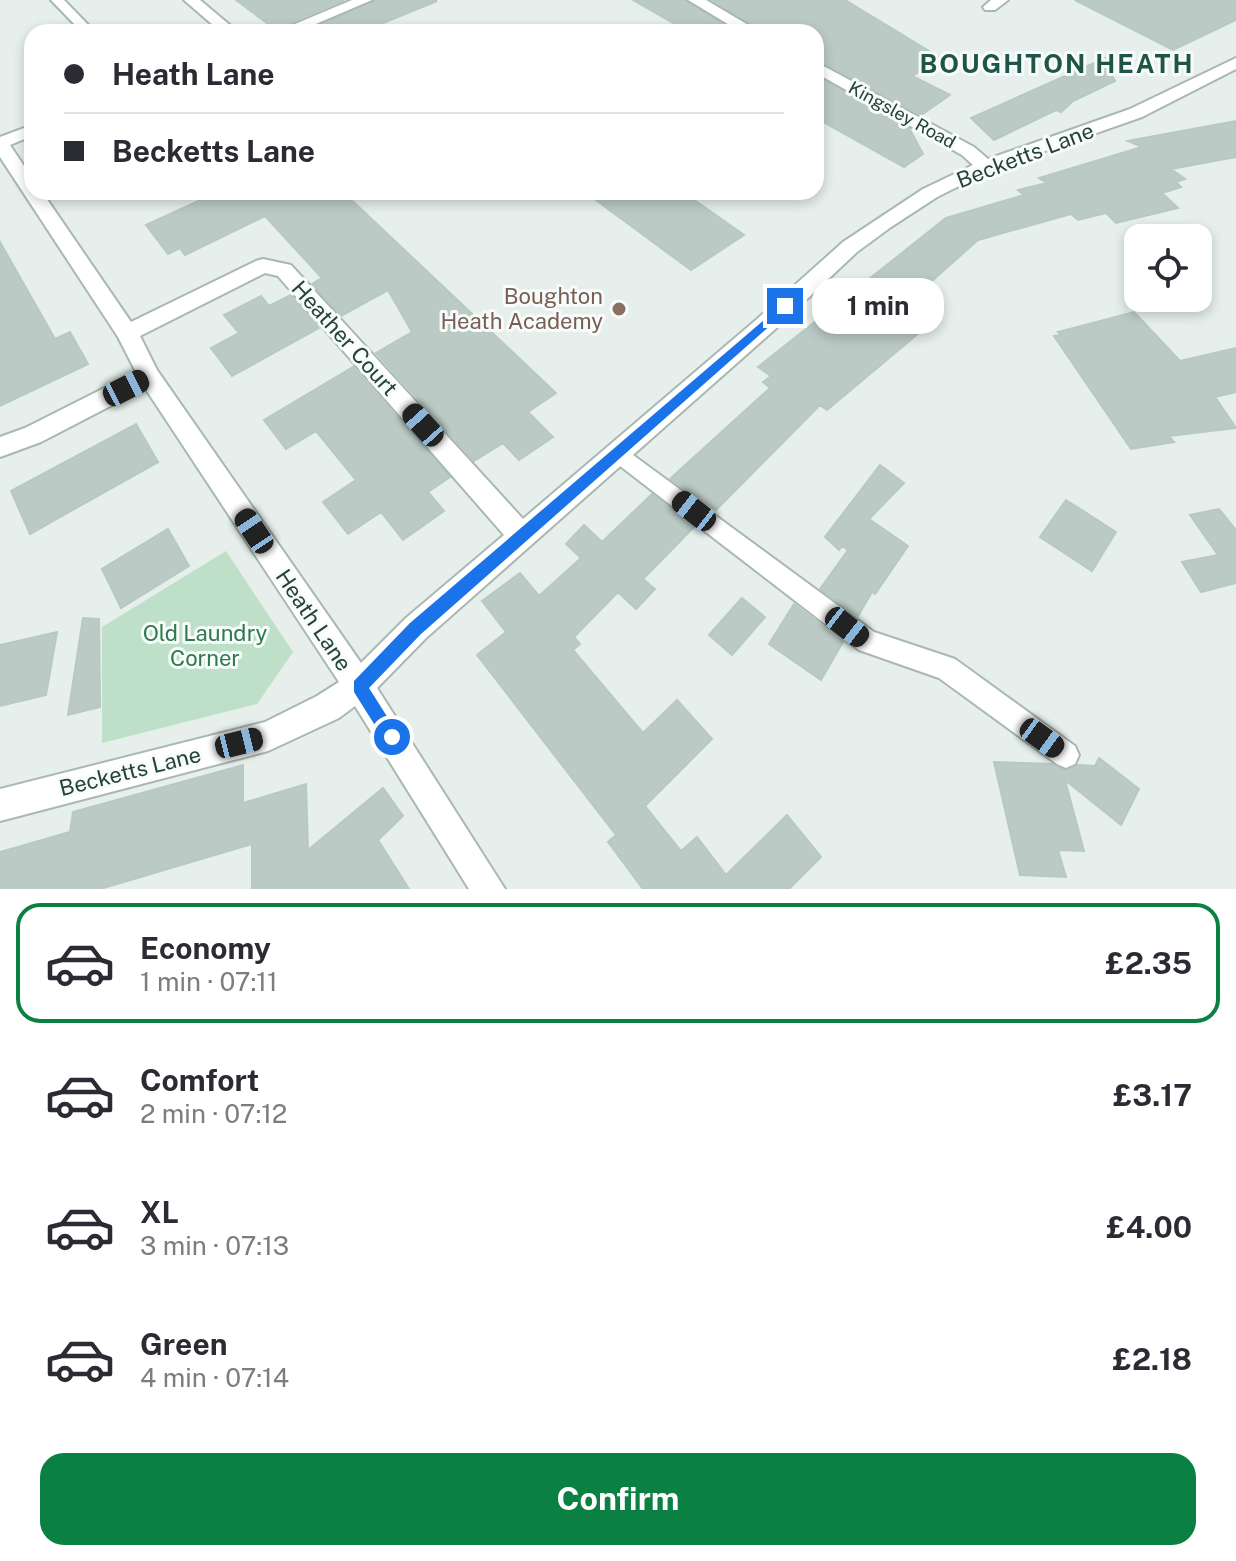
<!DOCTYPE html>
<meta charset="utf-8">
<style>
body{margin:0;font-family:"Public Sans",sans-serif;background:#f2f2f3;color:#2b2b33;height:100vh;display:flex;flex-direction:column;font-size:30px;white-space:nowrap}
*{box-sizing:border-box;margin:0}
p{font-size:26px;color:#7c7c81}
.icon{flex:none;width:44px;height:44px;fill:none;stroke:currentColor;stroke-width:2;stroke-linecap:round;stroke-linejoin:round}
.map{position:relative;height:889px;overflow:hidden}
.sheet{display:flex;flex-direction:column;background:#fff;flex:1}
.sheet>*{flex:none}
.top-card{position:absolute;left:24px;top:24px;width:800px;height:176px;border-radius:24px;box-shadow:0 4px 12px #0003;display:grid;align-content:center;height:176px;padding:0 40px;background:#fff}
.controls{position:absolute;left:1124px;top:224px;display:grid;gap:16px}
.controls a{display:grid;place-items:center;width:88px;height:88px;border-radius:16px;background:#fff;box-shadow:0 4px 12px #0003;font-size:40px}
.end{position:absolute;width:36px;height:36px;margin:-18px;border:10px solid #1a73e8;background:#fff;box-shadow:0 0 0 4px #fff}
.from{border-radius:50%}
.bubble{position:absolute;height:56px;border-radius:24px;background:#fff;box-shadow:0 4px 12px #0003;font-size:26px;font-weight:700;line-height:56px;text-align:center}
.car{position:absolute;width:24px;height:48px;margin:-24px -12px;border-radius:10px;box-shadow:0 0 6px 2px #0007;background:linear-gradient(#222 24%,#8ab4d8 0 40%,#222 0 76%,#8ab4d8 0 86%,#222 0)}
.top-card b{display:flex;align-items:center;gap:28px;height:76px;font-size:30px}
.top-card b+b{border-top:2px solid #e1e1e2}
.top-card i{width:20px;height:20px;background:#2b2b33}
ul{padding:14px 0 0;list-style:none}
li{display:flex;align-items:center;gap:24px;height:120px;margin:0 16px 12px;padding:0 24px;border:4px solid transparent;border-radius:24px}
li div{flex:1}
li b{display:block;font-size:30px}
li em{font-style:normal;font-weight:700}
li.current{border-color:#0b8043}
li>.icon{width:72px;height:72px;stroke-width:1.5}
.cta{display:flex;gap:16px;margin-top:auto;padding:16px 40px}
.cta a{flex:1;height:92px;border-radius:24px;background:#0b8043;color:#fff;font-size:32px;font-weight:700;line-height:92px;text-align:center}
.map>svg:first-child{display:block}
.green{fill:#bfe0c8}
.building{fill:#bbcac4;stroke:#b8c9c2;stroke-width:2}
.lines{fill:none;stroke-linecap:round;stroke-linejoin:round}
.lane-casing{stroke:#a8b8b2;stroke-width:4}
.street-casing{stroke:#a8b8b2;stroke-width:4}
.lane{fill:#fff;fill-rule:evenodd}
.street{fill:#fff;fill-rule:evenodd}
.route{fill:#1a73e8}
.education-dot{fill:#8d6e63;stroke:#f7fbf9;stroke-width:3}
.labels{text-anchor:middle;stroke-width:6;stroke-linejoin:round;paint-order:stroke}
.far-street-label{font-size:18px;fill:#24423a;stroke:#f7fbf9}
.street-label{font-size:22px;fill:#24423a;stroke:#f7fbf9}
.education-label{font-size:22px;fill:#785e54;stroke:#f7fbf9;text-anchor:end}
.park-label{font-size:22px;fill:#2d7a4b;stroke:#f7fbf9}
.far-district-label{font-size:26px;font-weight:bold;letter-spacing:2px;fill:#1f5548;stroke:#f7fbf9}
</style>
<div class="map">
<svg width="1236" height="889" viewBox="0 0 1236 889">
<rect width="100%" height="100%" fill="#e6efeb"/>
<path class="green" d="M226,551L293,652L257,704L102,743V627Z"/>
<path class="building" d="M236,0H344L275,29Z
M375,0L437,1L361,32H305Z
M633,0H685L735,32H689Z
M712,0H845L942,59L912,76L950,95L921,115L816,59V32H763Z
M1075,0H1236V20L1173,50Z
M1119,52L1123,58L1109,69L1115,81L1073,101L1061,112L1056,110L994,140L971,118Z
M816,76L909,128L923,154L904,167L816,118Z
M1236,121V157L1171,169L1185,179L1176,182L1181,187L1162,193L1178,208L1116,223L1106,213L1078,220L1071,214L978,240L906,304L925,316L913,327L920,332L827,410L820,405L716,510L670,479L770,388L763,382L771,376L758,367L946,218L1024,195L1018,190L1047,183L1039,178L1142,147L1128,141Z
M218,192H343L556,393L528,412L553,437L519,460L503,443L474,461L376,353L412,332L388,290L341,316L312,284L322,278L265,216L185,255L180,248L168,254L146,225Z
M585,192H683L744,235L691,270Z
M0,242L55,339L70,332L88,364L0,406Z
M291,295L319,328L232,376L211,348L239,333L224,315L261,296L269,306Z
M1134,312L1180,361L1236,348V392L1215,397L1236,428L1169,436L1174,442L1131,449L1054,336L1061,335L1058,332Z
M353,367L450,477L428,492L444,511L403,540L381,512L348,534L323,502L356,480L316,431L286,449L264,420Z
M136,424L158,462L30,534L11,491Z
M880,465L904,483L869,519L908,546L875,594L872,592L858,616L820,589L848,550L842,546L839,550L825,537Z
M652,494L694,527L643,579L655,589L636,609L618,592L574,637L580,644L573,650L643,733L677,700L712,739L645,806L681,851L697,837L726,875L787,815L821,857L789,889H643L608,842L616,835L477,655L506,632L482,601L520,573L539,596L581,558L566,544L584,525L602,542Z
M1066,500L1116,532L1092,571L1040,537Z
M1219,509L1236,530V583L1201,592L1182,562L1218,555L1190,515Z
M168,529L189,566L121,608L102,569Z
M742,598L765,617L732,655L709,635Z
M794,604L843,642L821,680L769,644Z
M83,618L99,619L100,707L68,715Z
M57,632L46,695L0,706V645Z
M1099,758L1139,789L1121,825L1065,780L1084,851L1058,850L1066,877L1020,875L994,762L1052,764L1067,771L1078,765L1095,766Z
M243,765V803L306,784L308,850L383,788L403,816L378,840L409,889H252V844L100,889H0V852L70,832L73,812Z"/>
<g class="lines">
<g class="lane-casing">
<path id="lane" d="M51,0H64L95,32H82Z
M618,444L874,632L955,659L1075,746L1079,755L1075,764L1066,768L1057,764L939,678L859,650L611,459L608,453L611,447Z"/>
</g>
<g class="street-casing">
<path id="street" d="M184,0H200L238,32H221Z
M352,0H372L297,32H276Z
M688,0H706L760,32H741Z
M991,0H1008L995,10H985L983,7Z
M1236,58V69L1142,117L991,170L937,197L891,227L857,252L772,332L426,638L377,688L505,889H469L355,706L339,718L268,751L0,821V789L265,722L317,696L339,682L145,388L41,442L0,457V437L25,428L136,372L118,337L0,157V137L32,125V136L10,145L32,178V192H42L131,322L256,261L263,259L291,265L523,519L756,320L843,242L923,189L973,165L962,155L816,73V62L974,147L988,159L1130,109ZM265,273L278,276L504,535L406,618L361,663L157,370L140,336Z"/>
</g>
<use href="#lane" class="lane"/>
<use href="#street" class="street"/>
</g>
<path class="route" d="M785,302L789,303V309L421,634L369,688L400,737L397,743L392,745L386,743L354,692V681L410,623Z"/>
<circle class="education-dot" cx="619" cy="309" r="8"/>
<g class="labels">
<g class="far-street-label">
<text transform="translate(902 115) rotate(29)" y="6">Kingsley Road</text>
</g>
<g class="street-label">
<text transform="translate(1025 155) rotate(-21)" y="8">Becketts Lane</text>
<text transform="translate(345 338) rotate(48)" y="8">Heather Court</text>
<text transform="translate(314 620) rotate(56)" y="8">Heath Lane</text>
<text transform="translate(130 771) rotate(-14)" y="8">Becketts Lane</text>
</g>
<g class="education-label">
<text x="603" y="304">Boughton<tspan x="603" dy="25">Heath Academy</tspan></text>
</g>
<g class="park-label">
<text x="205" y="641">Old Laundry<tspan x="205" dy="25">Corner</tspan></text>
</g>
<g class="far-district-label">
<text x="1057" y="73">BOUGHTON HEATH</text>
</g>
</g>
</svg>
<div class="controls">
<a><svg class="icon" aria-label="locate" viewBox="0 0 24 24"><circle cx="12" cy="12" r="6"/><path d="M12 2v4M12 18v4M2 12h4M18 12h4"/></svg></a>
</div>
<i class="end from" style="left:392px;top:737px"></i>
<i class="end" style="left:785px;top:306px"></i>
<div class="bubble" style="left:812px;top:278px;width:132px">1 min</div>
<i class="car" style="left:126px;top:388px;rotate:63deg"></i>
<i class="car" style="left:423px;top:425px;rotate:318deg"></i>
<i class="car" style="left:694px;top:511px;rotate:308deg"></i>
<i class="car" style="left:254px;top:531px;rotate:326deg"></i>
<i class="car" style="left:847px;top:627px;rotate:128deg"></i>
<i class="car" style="left:1042px;top:738px;rotate:126deg"></i>
<i class="car" style="left:239px;top:743px;rotate:76deg"></i>
<div class="top-card">
<b><i class="from"></i>Heath Lane</b>
<b><i></i>Becketts Lane</b>
</div>
</div>
<section class="sheet">
<ul>
<li class="current"><svg class="icon" aria-label="car" viewBox="0 0 24 24"><path d="M5 17H2v-5l4-1 3-4h7l3 4 3 1v5h-3M9 17h6M6 11h13"/><circle cx="7" cy="17" r="2"/><circle cx="17" cy="17" r="2"/></svg><div><b>Economy</b><p>1 min · 07:11</p></div><em>£2.35</em></li>
<li><svg class="icon" aria-label="car" viewBox="0 0 24 24"><path d="M5 17H2v-5l4-1 3-4h7l3 4 3 1v5h-3M9 17h6M6 11h13"/><circle cx="7" cy="17" r="2"/><circle cx="17" cy="17" r="2"/></svg><div><b>Comfort</b><p>2 min · 07:12</p></div><em>£3.17</em></li>
<li><svg class="icon" aria-label="car" viewBox="0 0 24 24"><path d="M5 17H2v-5l4-1 3-4h7l3 4 3 1v5h-3M9 17h6M6 11h13"/><circle cx="7" cy="17" r="2"/><circle cx="17" cy="17" r="2"/></svg><div><b>XL</b><p>3 min · 07:13</p></div><em>£4.00</em></li>
<li><svg class="icon" aria-label="car" viewBox="0 0 24 24"><path d="M5 17H2v-5l4-1 3-4h7l3 4 3 1v5h-3M9 17h6M6 11h13"/><circle cx="7" cy="17" r="2"/><circle cx="17" cy="17" r="2"/></svg><div><b>Green</b><p>4 min · 07:14</p></div><em>£2.18</em></li>
</ul>
<div class="cta"><a>Confirm</a></div>
</section>
